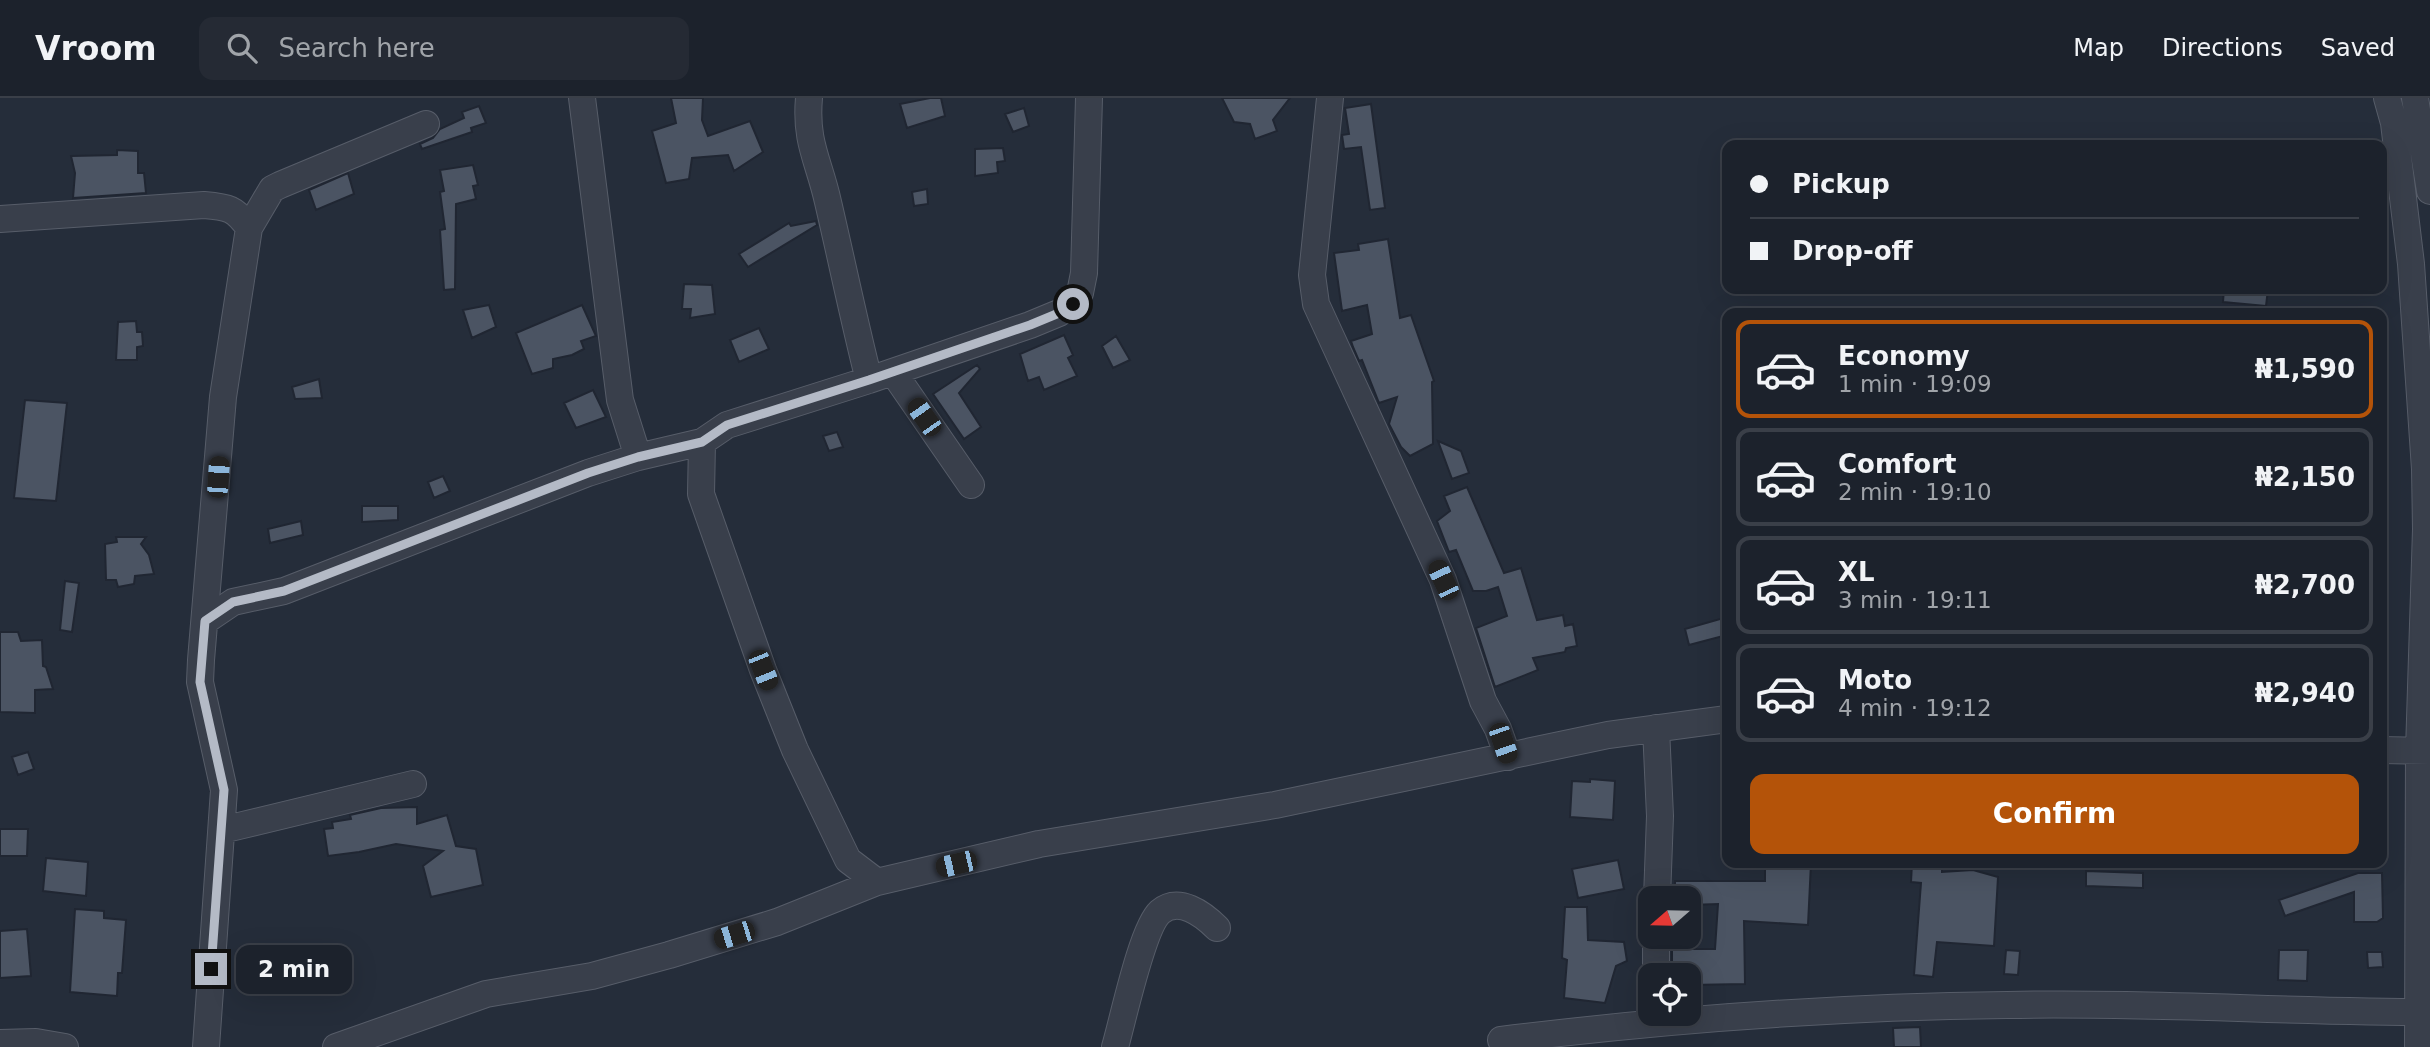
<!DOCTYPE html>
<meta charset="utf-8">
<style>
body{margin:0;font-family:"DejaVu Sans",sans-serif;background:#252a34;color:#f1f3f6;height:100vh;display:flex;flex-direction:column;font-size:26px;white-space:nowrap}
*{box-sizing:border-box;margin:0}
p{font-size:23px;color:#a0a4a9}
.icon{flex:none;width:38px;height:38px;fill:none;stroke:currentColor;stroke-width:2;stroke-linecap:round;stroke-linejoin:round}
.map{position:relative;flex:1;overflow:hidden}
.details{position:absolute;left:1722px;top:210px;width:665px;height:560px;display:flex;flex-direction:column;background:#1c222c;border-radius:14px;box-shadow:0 7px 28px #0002,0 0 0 2px #3a3f48}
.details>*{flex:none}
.top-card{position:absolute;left:1722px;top:42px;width:665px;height:154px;border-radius:14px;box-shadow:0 7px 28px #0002,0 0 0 2px #3a3f48;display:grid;align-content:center;height:154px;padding:0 28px;background:#1c222c}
.needle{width:46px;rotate:250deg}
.fabs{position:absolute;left:1638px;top:788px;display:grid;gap:14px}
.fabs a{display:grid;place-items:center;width:63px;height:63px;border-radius:14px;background:#1c222c;box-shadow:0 7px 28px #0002,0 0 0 2px #3a3f48;font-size:35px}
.end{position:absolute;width:32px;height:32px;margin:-16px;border:9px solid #b4bac6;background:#111;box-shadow:0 0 0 4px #111}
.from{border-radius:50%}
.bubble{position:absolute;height:49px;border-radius:14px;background:#1c222c;box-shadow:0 7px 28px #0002,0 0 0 2px #3a3f48;font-size:23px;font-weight:600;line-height:49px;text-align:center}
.car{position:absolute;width:21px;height:42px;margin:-21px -10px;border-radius:9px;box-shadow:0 0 5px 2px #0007;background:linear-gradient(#222 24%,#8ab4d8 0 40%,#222 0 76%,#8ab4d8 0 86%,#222 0)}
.top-card b{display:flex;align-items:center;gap:24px;height:66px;font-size:26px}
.top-card b+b{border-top:2px solid #3a3f48}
.top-card i{width:18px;height:18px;background:#f1f3f6}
ul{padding:12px 0 0;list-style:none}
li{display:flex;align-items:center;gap:21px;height:98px;margin:0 14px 10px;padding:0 14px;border:4px solid #3a3f48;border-radius:14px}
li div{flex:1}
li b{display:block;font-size:26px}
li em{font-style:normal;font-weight:600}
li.current{border-color:#b45309}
li>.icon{width:63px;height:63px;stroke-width:1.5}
.action{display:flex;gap:14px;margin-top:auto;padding:14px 28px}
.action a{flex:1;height:80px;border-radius:14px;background:#b45309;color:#fff;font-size:28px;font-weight:600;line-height:80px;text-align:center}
header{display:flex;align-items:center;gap:42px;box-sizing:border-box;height:98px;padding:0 35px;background:#1c222c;border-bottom:2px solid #3a3f48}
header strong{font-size:33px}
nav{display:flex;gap:38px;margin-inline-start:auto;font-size:24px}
.search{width:490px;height:63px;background:#252a34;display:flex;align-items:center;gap:18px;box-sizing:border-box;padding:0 24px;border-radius:14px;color:#a0a4a9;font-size:26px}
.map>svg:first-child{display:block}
.building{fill:#4b5463;stroke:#202632;stroke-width:2}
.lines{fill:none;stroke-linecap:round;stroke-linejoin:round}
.minor-casing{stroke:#575d69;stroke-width:28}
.minor{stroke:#393f4b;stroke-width:26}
.route{stroke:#b4bac6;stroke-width:9}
</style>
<header>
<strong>Vroom</strong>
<div class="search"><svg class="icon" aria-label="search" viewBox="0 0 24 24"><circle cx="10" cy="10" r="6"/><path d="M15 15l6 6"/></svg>Search here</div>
<nav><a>Map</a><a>Directions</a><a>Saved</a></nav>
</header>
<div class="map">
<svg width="2430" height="949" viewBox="0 0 2430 949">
<rect width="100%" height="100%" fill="#252d3a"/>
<path class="building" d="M671,0H703L702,22L708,38L750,23L763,54L734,73L728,57L692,60L689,81L666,85L652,33L676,25Z
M930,0H941L945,18L907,30L900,6Z
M1222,0H1290L1273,22L1277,33L1255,41L1250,26L1234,24Z
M1371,6L1385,110L1370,112L1361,49L1344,51L1342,37L1349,36L1345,10Z
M479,8L486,25L471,30L472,34L422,51L420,46L433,40L440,31L464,20L462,14Z
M1024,10L1029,28L1013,34L1005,16Z
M1003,50L1005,63L997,64L998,75L975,78V51Z
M117,52L138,53V75H144L146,95L73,100L75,75L71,58L117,57Z
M473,67L478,87L473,88L476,101L456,106L455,191L444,192L440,132L445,131L440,94L444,93L440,72Z
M348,75L354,96L316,112L309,92Z
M927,91L928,106L914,108L912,94Z
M816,123L817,127L748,169L739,156L789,125L791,128Z
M1388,141L1400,220L1411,217L1434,283L1432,284L1433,346L1410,358L1401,349L1389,326L1397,299L1379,305L1362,262L1359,263L1353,249L1351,243L1372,236L1367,207L1342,213L1334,155L1359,152L1358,146Z
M684,186L712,187L715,216L690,220L691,211H682Z
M2224,191H2268L2266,208L2223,204Z
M489,207L496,229L472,240L463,212Z
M582,207L596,238L581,243L584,251L572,257L553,261V270L532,276L516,235Z
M136,223L137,234H142L143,248L137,249V262H116L118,224Z
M759,230L769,251L739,264L730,242Z
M1064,237L1073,257L1068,260L1077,278L1044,292L1039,279L1028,283L1020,256Z
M1116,238L1130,262L1113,270L1102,248Z
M977,267L980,271L959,295L981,329L964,341L933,296Z
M319,281L322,300L295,301L292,289Z
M593,292L606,319L576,330L564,305Z
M25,302L67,305L56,403L14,400Z
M837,334L843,349L829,353L823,338Z
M1438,343L1461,353L1469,375L1452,381Z
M443,378L450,393L434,400L428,384Z
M1467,389L1504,475L1521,470L1537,522L1563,517L1565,528L1573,526L1577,548L1566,550L1565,554L1533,560L1538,572L1495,589L1476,530L1507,518L1498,489L1486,493H1473L1456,452L1449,454L1437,423L1450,413L1444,398Z
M362,408H398V422L362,424Z
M301,423L303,437L270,445L268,431Z
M116,439H146L141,446L149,457L154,476L135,478L134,486L118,489L116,482H106L105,446L117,444Z
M65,483L79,485L72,534L60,532Z
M1727,519V537L1689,547L1685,531Z
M0,534H18L21,543L42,542L43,568L46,569L53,591L35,592V615L0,614Z
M28,654L34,671L18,677L12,659Z
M1590,681L1615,683L1613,722L1570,719L1572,683L1590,684Z
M417,709V726L447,717L456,748L476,751L483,787L431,799L423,768L443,753L396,746L359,754L328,758L324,731L333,730L332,724L351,721L350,717L381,710Z
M0,731H28L27,758H0Z
M46,760L88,764L86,798L43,793Z
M1618,762L1624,791L1578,800L1572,771Z
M1765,765H1811L1808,827L1744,823L1745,886L1689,887V877H1672V851H1715L1718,806L1689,807V800H1675V783H1765Z
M1912,765H1942V774L1973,772L1998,779L1994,848L1937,844L1933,879L1914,877L1921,785L1911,784Z
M2086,773L2143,775V790L2086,788Z
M2358,775H2382L2383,820L2377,824H2354V794L2285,818L2279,802Z
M1565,809H1587L1588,842L1624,844L1627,863L1616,868L1605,905L1564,900L1567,862L1562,860Z
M75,811L104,813V820L126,822L122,875H118L117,898L70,894Z
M27,831L31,878L0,880V833Z
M2006,852L2020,853L2018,877L2004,876Z
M2279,852H2308L2307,883L2278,882Z
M2367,854H2382L2383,869L2368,870Z
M1920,929L1921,949H1894L1893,930Z"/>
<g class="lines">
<g class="minor-casing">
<path id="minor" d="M582,0L620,302L638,359L702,344L727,327L869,282L1030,227L1059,215L1073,206L1080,195L1084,175L1089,0
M809,0C805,45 819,63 828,104C842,164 854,223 869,282
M1330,0L1312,177L1316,206L1443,482L1483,603L1498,631L1508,659
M2387,0L2394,25L2411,166L2425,371L2426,431L2419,653L2418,949
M2415,0L2430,93
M0,121L204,107C228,109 235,110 249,130
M893,274L971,387
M702,344L701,396L763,572L795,652L848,762L877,784
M205,523L233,504L284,493L588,375L638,359
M1656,630L1660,718L1657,800
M2382,652L2430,653
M222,732L413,686
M1656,877V838
M1501,942C1669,921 1838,909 2007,907C2148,904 2289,914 2430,914
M0,945L36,944L65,949
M206,949L224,692L200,584L201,562L223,299L249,130L272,91L280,87L426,26
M336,949L486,896L592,878L669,857L777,824L877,784L1039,746L1275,707L1608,637L1727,621
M1115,949C1123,922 1142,830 1160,814C1179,798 1203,816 1217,830"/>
</g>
<use href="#minor" class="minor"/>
</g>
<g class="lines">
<path class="route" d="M211,871L224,692L200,584L205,523L233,504L284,493L588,375L638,359L702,344L727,327L869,282L1030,227L1059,215L1073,206"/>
</g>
</svg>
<div class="fabs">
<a><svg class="needle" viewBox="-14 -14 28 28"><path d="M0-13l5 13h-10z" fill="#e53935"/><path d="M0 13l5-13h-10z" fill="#a0a4a9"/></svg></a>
<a><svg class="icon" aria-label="locate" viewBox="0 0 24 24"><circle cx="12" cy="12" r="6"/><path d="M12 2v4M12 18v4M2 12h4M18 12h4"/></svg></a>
</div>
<i class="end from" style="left:1073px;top:206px"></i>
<i class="end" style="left:211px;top:871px"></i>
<div class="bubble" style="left:236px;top:847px;width:116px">2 min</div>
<i class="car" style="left:924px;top:319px;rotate:325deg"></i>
<i class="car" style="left:218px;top:379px;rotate:4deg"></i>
<i class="car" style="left:1443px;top:482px;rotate:335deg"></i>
<i class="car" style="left:763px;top:572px;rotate:158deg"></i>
<i class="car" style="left:1503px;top:645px;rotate:161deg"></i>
<i class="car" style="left:956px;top:766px;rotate:257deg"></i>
<i class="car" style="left:734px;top:837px;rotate:253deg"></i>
<div class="top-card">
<b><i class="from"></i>Pickup</b>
<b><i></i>Drop-off</b>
</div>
<section class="details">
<ul>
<li class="current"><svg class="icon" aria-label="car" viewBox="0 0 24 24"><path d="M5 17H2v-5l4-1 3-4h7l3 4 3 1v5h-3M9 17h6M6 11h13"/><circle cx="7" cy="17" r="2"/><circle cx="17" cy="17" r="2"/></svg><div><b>Economy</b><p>1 min · 19:09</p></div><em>₦1,590</em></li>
<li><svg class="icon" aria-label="car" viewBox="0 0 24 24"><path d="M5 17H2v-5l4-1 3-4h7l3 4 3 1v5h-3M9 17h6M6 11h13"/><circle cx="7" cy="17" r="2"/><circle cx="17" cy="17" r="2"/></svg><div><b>Comfort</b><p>2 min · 19:10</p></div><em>₦2,150</em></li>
<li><svg class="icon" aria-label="car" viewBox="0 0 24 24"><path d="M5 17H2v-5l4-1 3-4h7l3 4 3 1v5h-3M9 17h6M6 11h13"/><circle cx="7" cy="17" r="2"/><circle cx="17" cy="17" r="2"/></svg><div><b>XL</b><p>3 min · 19:11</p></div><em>₦2,700</em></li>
<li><svg class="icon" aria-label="car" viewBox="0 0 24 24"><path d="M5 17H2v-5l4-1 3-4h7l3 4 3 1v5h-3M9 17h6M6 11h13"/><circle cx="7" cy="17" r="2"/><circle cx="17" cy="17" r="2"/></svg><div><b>Moto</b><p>4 min · 19:12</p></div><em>₦2,940</em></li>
</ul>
<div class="action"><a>Confirm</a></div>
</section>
</div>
